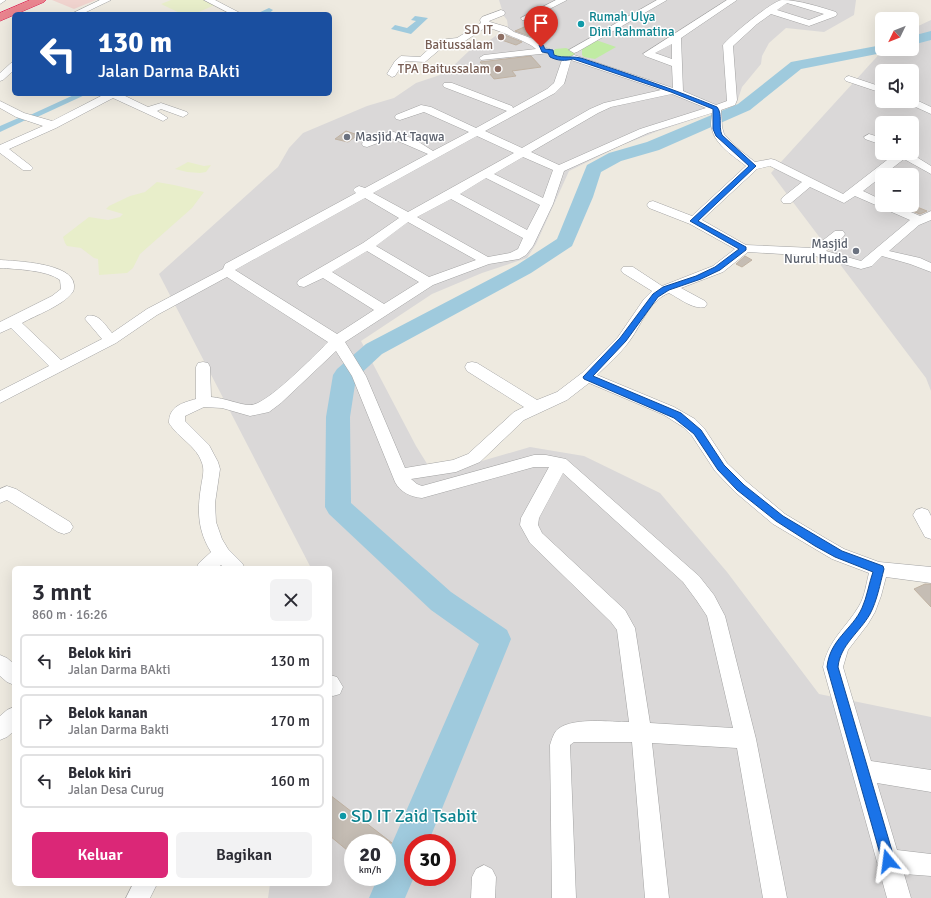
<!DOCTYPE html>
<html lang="id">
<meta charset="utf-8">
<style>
body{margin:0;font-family:Signika,sans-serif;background:#f2f2f3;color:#2b2b33;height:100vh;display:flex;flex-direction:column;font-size:15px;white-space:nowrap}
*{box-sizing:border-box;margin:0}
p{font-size:13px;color:#7c7c81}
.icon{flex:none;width:22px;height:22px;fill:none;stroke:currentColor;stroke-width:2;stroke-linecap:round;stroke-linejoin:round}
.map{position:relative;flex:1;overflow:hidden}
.panel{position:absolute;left:12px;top:566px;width:320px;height:320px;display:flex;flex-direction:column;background:#fff;border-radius:6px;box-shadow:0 4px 16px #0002}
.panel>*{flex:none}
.guide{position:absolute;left:12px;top:12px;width:320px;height:84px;border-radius:6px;box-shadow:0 4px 16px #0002;background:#1a4fa0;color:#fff;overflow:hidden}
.needle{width:26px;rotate:227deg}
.fabs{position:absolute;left:875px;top:12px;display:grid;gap:8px}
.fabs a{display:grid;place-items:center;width:44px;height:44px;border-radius:6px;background:#fff;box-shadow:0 4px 16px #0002;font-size:20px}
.speed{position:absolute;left:344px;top:834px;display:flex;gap:8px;font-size:20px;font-weight:700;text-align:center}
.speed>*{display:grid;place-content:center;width:52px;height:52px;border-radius:50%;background:#fff;box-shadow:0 4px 16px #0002;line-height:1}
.speed small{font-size:10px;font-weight:400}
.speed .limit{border:6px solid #d22;background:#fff;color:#111}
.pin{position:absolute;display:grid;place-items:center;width:34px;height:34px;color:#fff;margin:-41px -17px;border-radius:50% 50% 50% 0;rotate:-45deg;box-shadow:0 0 4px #0007}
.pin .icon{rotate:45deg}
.me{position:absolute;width:44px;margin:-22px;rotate:344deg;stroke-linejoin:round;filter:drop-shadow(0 0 3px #0008)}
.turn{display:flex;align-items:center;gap:14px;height:84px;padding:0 20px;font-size:18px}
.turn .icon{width:52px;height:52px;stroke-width:2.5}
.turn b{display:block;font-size:28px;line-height:34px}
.round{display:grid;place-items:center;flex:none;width:42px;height:42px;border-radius:6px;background:#f2f2f3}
.headline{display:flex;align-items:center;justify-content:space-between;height:68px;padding:0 20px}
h1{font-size:24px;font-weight:600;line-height:30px}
.button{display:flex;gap:8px;margin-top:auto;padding:8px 20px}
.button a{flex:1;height:46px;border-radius:6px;background:#db2777;color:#fff;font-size:16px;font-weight:600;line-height:46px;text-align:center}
.button a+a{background:#f2f2f3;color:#2b2b33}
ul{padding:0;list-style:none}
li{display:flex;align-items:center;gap:12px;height:54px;margin:0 8px 6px;padding:0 12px;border:2px solid #e1e1e2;border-radius:6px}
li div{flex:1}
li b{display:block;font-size:15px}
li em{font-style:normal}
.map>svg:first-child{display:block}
.residential{fill:#dad8d8;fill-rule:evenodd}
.commercial{fill:#f0d3ce}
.farmland{fill:#e8eeca}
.grass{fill:#c0eba3}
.water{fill:#9fcadd}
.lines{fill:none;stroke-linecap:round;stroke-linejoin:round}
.canal{fill:#9fcadd;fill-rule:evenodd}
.river{fill:#9fcadd;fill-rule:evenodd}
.building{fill:#c5bdb4;stroke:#c0b2a2}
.street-casing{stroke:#a3a3a3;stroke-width:1}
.highway-casing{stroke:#dc1d4e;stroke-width:1}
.street{fill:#fff;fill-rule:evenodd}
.highway{fill:#e9848e;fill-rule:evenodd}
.route{fill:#1a73e8;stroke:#114b97}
.culture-dot{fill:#0f9aa8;stroke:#fff;stroke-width:1.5}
.education-dot{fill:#8d6e63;stroke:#fff;stroke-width:1.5}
.worship-dot{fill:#6b7280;stroke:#fff;stroke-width:1.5}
.labels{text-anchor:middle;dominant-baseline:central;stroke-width:3;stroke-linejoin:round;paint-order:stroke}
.far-culture-label{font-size:13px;fill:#0d838f;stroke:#fff;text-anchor:start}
.far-education-label{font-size:13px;fill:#785e54;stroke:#fff;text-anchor:end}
.far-worship-label{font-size:13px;fill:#5b616d;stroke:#fff;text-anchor:start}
.near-culture-label{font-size:18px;fill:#0d838f;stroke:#fff;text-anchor:start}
</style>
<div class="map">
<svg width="931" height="898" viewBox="0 0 931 898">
<rect width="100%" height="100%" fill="#eeeae0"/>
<g class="residential">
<path d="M499 0H856L854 15 824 32 786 28 769 43 762 56 761 64 742 87 737 102 722 110 658 131 620 146 569 171 536 244 527 258 482 273 432 294 361 341 416 446 434 475 530 447 584 456 660 493 727 572 819 694 931 717V898H268L270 884H330V568H311L159 274 278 167 289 148 303 133 367 106 394 98 416 83 440 75 453 66 469 51 483 45 508 27 507 20 504 16ZM353 843H387V877H353ZM413 843H447V877H413Z"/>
<path d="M931 20V391L926 378 771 173 884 49H912V29ZM882 71H912V101H882ZM882 123H912V153H882ZM882 175H912V205H882Z"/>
</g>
<polygon class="commercial" points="52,0 96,0 74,9"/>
<g class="farmland">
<polygon points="171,0 206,0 215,5 194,14 182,14 161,4"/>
<polygon points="188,162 204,166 211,165 206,172 200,173 187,172 175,169"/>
<polygon points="157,182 174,185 204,192 192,208 140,254 133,268 127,273 99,275 98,259 94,258 81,248 67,246 65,243 63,237 89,217 108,220 120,217 123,214 106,209 109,206 130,196 145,192"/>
</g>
<g class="grass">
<polygon points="596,40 616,47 595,59 584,57 582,55 582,49"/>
<path d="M566 48 571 50 575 54C568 60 559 59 552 54L555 49Z"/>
</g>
<polygon class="water" points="415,16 428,18 411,34 391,29 395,25 407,28 416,21 411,20"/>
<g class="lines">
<g class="canal">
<path d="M269 8 273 10C268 15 262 14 256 14Z"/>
<polygon points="76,94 87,94 35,118 30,118 0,132 0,126 23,116 28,116"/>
</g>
<g class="river">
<polygon points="931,31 931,40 912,45 912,36"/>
<polygon points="882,45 882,49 889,49 887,52 801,69 750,110 659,150 621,161 601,172 593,197 572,246 531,273 382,354 356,378 350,417 351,503 451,592 507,630 511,639 428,843 413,843 414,877 405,898 369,898 378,877 387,877 387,855 479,644 431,610 329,514 325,507 326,417 333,375 337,369 366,344 517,265 557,239 587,165 609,153 647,142 738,104 791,62"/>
</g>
</g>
<g class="building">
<polygon points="531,24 546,30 532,37 515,31"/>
<polygon points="505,35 512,38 522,42 516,45 496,38"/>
<polygon points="531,56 541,67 512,71 516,76 494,79 480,62"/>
<polygon points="346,131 358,135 348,142 335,139"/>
<polygon points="912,205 927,211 920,214 907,209"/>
<polygon points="745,256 752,260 742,267 736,264"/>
<polygon points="925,584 931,584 931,607 914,589"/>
<polygon points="330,795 392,843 353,843 353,855 330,836"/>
</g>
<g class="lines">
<g class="street-casing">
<g id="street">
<polygon points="0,0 6,0 0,4"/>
<polygon points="100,0 111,0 82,14 71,14"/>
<polygon points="204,0 215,0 242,14 231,14"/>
<polygon points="556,0 567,0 528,20 522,20 521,18"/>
<polygon points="657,0 667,0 577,52 574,53 569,50"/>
<path d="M727 0H737L681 38 683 91 716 105 727 101 723 45C730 36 772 1 782 0 799 0 820 7 836 12L837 14 836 16 809 26 771 14 757 24 733 46 737 100 735 105 721 110 722 127 724 134 736 147 755 162 771 159 775 160 843 194 896 153H910L931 166V174L904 159 863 191 882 200V205H895L920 216 931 211V220L919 225 889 251 920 258 931 263V272L910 264 882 256 872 266 861 269 815 256 748 252 723 272 681 288 705 301 707 304 705 307C693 310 679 298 669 293 649 300 640 328 628 343 619 355 607 365 597 375L674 407 695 419 704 428 727 463 747 482 785 514 825 538 844 549 879 562 931 567V583L886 577 881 596 875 612 868 624 848 650 843 667 871 761 931 770V792L877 783 897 850 931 854V876L904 874 911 898H887L823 667C828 640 846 628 859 606 865 596 866 584 869 573L832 559 773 524 735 492 715 471 692 436 683 427 664 415 589 383 567 400 524 420 480 462 456 472 411 479 417 484 422 486 534 455H546L566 459 699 576 714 595 725 616 756 739 787 898H763L737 748 652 743 669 898H645L632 742H574L570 745 576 898H552L550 745C552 739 554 732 558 729 573 717 611 722 629 722L617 630 611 622 530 543 520 525 521 518 549 467H534L422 498C411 497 400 492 395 482L352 376 336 351 281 403 269 412 250 416 222 408 204 407 185 416V421L209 445 218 462 220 469 215 503 216 522 222 539 228 549 242 563 245 568H224L221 565 218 568H196L199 563 211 552C198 531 197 512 201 487 202 479 205 471 202 463 197 446 178 438 169 423 169 406 182 403 196 399V367L198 363 203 362 208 363 210 367 211 397C225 398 240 405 250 405 266 406 315 355 328 342L227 277 157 315 116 343 0 403V391L49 366 11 328 0 333V322L52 296 61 289 60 280C47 270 16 269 0 268V260C16 261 73 263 74 285 74 288 74 291 72 293 62 306 36 315 22 323L61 360 102 339 85 319 87 316C99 313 105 325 112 333L147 309 223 269 225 264 356 193 353 190 355 188 359 186 365 188 428 154 391 138 367 147 363 146 362 144 363 142 391 131 414 139 433 151 469 132 424 112 400 120 396 119 395 117 396 115 421 105 431 107 476 128 507 111 444 87 443 85 444 83H452L512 106 513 108 547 89 554 83 563 57H570L574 55 673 88 672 66 645 56 643 54ZM787 3 824 14 809 20 777 10ZM672 44V59L655 53ZM571 60 661 90 604 103 590 109 522 148 485 131 555 93 564 84ZM672 94 706 108 640 129 559 165 531 152 598 113 611 107ZM712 113C712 119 710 124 712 129 715 145 735 157 746 166L692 216 653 201 649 202 647 205 649 208 690 224 735 249 713 266 662 286 633 267H623L621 270 623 273 652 291 644 299 618 337 582 373 557 392 537 400 477 363 472 362 467 363 465 367 467 371 524 407 514 412 468 454 453 460 405 468 366 376 345 342 433 285 489 264 519 259 526 255 533 246 553 204 564 171 648 133ZM477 136 514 153 408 212 373 193ZM523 157 553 170 543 198 494 174ZM770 166 802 182 783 197 781 200 783 203H791L810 187 844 203 855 196 910 220 861 261 826 251 843 237 845 234 843 231H835L813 248 746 245 702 220 757 169ZM486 178 540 205 527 230 460 194ZM365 198 399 218 363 243 299 280 297 283 299 286 304 287 323 278 374 310 337 334 235 270ZM451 199 523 238 518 249 510 253 488 257 417 217ZM408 222 476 260 429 277 376 246ZM367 251 419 282 384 304 332 272ZM563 473 683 582 697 601 707 616 733 728 650 723 635 628 625 610 542 533 538 525 539 518Z"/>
<path d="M501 10 504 11 505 13 504 15 489 21 490 22 507 27 514 32 539 41 546 48 550 49 552 51 550 53 481 60 479 58 484 55 536 49C531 43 495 29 486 27L462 43 445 45 425 62 406 61 402 65 395 76 392 77 387 74 395 61 401 56 420 57 439 40 457 38 481 23 480 20 482 17Z"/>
<polygon points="14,62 14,70 3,80 0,81 0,73 11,63"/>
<polygon points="849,76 882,87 882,93 846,81 844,79 846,77"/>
<polygon points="105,94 121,94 148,107 161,103 187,112 188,114 183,117 161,109 157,111 168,118 163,121 113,98 56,128 9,149 31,166 33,168 31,170 23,170 0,153 0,145 43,126 16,117 0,108 0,101 24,113 52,121"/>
<polygon points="912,98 931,107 931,114 907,103 906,101 912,101"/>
<polygon points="869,134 882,138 882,145 865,139 864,137"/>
<polygon points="7,486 16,489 70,522 73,527 70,532 64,534 58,532 7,500 0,503 0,489"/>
<polygon points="922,508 928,510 931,516 931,539 925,537 913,515 916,510"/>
<polygon points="0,655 7,658 14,664 14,685 7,682 0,676"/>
<polygon points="330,675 337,677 343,687 340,694 333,696 330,695"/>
<polygon points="14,707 14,731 7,737 0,740 0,716 7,710"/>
<polygon points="484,865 492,869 496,877 495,898 471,898 472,877 476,869"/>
<polygon points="133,884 157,884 150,898 126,898"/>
</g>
</g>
<g class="highway-casing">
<polygon id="highway" points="30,0 46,0 44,2 0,21 0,13"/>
</g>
<use href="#street" class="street"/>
<use href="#highway" class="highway"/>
</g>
<path class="route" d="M539 45H543L545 49 553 50 554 55C564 59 573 55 584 59 629 74 673 89 717 107 723 114 718 126 722 135L756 166 698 221 746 247V250L720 270 701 279 669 290 658 297 626 341 593 376 681 413 701 430 724 465 744 485 783 516 842 551 883 566 884 569C880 584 877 601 870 614 860 632 840 645 838 667L895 861 893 866 888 868 884 866 882 861 827 667C830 639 852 630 862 608 867 597 869 583 873 572L835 557 815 546 776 521 737 490 718 470 694 434 674 418 584 379 583 377 620 338 653 294 663 287 696 276 715 267 739 249 690 221 749 166 716 136 713 129V109L671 92 573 59C565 61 558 61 550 57L548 53 542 52Z"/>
<g class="culture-dot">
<circle cx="581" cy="24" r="4"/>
<circle cx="343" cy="816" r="4"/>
</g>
<g class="education-dot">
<circle cx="501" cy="37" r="4"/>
<circle cx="498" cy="69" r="4"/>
</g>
<g class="worship-dot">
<circle cx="347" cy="137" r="4"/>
<circle cx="856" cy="251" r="4"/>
</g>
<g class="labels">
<g class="far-culture-label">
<text x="589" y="17">Rumah Ulya<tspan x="589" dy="15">Dini Rahmatina</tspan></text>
</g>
<g class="far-education-label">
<text x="493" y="30">SD IT<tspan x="493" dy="15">Baitussalam</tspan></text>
<text x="490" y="69">TPA Baitussalam</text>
</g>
<g class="far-worship-label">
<text x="355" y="137">Masjid At Taqwa</text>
<text x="848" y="244" text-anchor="end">Masjid<tspan x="848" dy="15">Nurul Huda</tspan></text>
</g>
<g class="near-culture-label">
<text x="351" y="816">SD IT Zaid Tsabit</text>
</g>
</g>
</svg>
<div class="fabs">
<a><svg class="needle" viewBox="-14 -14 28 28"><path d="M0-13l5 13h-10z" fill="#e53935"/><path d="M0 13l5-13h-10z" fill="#7c7c81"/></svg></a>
<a><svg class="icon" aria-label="sound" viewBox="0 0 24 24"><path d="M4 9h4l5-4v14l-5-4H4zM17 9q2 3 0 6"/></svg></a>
<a>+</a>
<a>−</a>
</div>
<div class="speed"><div>20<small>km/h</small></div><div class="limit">30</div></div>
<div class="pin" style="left:541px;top:47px;background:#d93025"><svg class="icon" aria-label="arrive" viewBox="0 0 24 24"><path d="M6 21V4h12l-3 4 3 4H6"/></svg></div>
<svg class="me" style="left:888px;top:861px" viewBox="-20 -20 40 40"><path d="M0-17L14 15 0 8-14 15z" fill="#1a73e8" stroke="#fff" stroke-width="4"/></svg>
<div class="guide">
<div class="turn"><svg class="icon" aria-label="left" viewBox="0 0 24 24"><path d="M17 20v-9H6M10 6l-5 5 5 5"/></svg><div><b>130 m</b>Jalan Darma BAkti</div></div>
</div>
<section class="panel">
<div class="headline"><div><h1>3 mnt</h1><p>860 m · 16:26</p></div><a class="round"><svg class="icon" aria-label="close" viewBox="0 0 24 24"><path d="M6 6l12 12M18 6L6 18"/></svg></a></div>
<ul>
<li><svg class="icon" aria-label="left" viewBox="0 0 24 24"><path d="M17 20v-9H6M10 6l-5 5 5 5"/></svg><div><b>Belok kiri</b><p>Jalan Darma BAkti</p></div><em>130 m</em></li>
<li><svg class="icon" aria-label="right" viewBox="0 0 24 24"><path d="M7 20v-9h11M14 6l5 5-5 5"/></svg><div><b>Belok kanan</b><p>Jalan Darma Bakti</p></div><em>170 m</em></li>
<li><svg class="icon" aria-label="left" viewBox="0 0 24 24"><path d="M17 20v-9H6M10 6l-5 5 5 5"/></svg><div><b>Belok kiri</b><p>Jalan Desa Curug</p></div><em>160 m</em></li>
</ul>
<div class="button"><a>Keluar</a><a>Bagikan</a></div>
</section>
</div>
